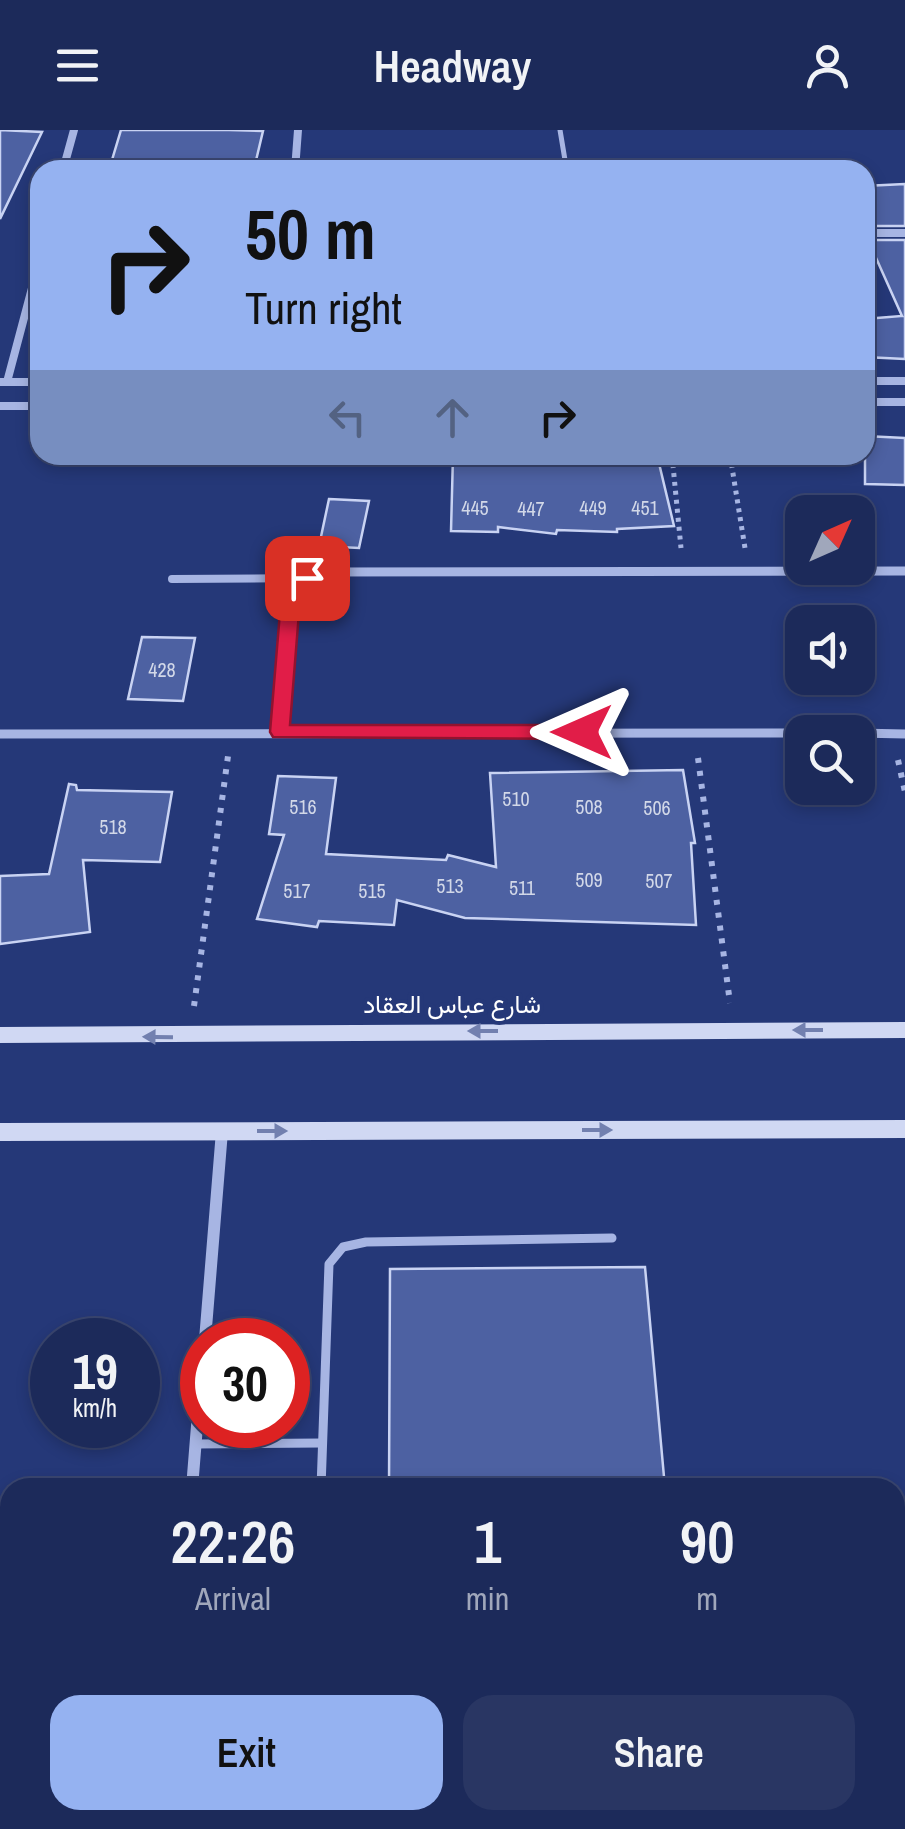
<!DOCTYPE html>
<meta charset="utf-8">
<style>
body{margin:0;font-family:"Archivo Narrow",Vazirmatn,sans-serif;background:#293663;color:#f1f3f6;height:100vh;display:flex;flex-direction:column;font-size:38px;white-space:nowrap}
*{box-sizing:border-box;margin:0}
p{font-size:32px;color:#a0a7bb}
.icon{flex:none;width:55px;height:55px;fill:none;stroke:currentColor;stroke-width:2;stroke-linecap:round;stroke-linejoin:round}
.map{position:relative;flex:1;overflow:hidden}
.details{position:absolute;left:0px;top:1348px;width:905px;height:352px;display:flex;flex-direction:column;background:#1c2a5a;border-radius:30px 30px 0 0;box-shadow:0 5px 15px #0003,0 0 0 2px #3a4670}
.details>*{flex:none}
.guide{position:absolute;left:30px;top:30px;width:845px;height:305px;border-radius:30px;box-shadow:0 5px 15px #0003,0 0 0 2px #3a4670;background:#95b2f1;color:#111;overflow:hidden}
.needle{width:65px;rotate:45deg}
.buttons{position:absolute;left:785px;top:365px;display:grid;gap:20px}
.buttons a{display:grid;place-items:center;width:90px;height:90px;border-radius:20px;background:#1c2a5a;box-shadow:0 5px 15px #0003,0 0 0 2px #3a4670;font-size:50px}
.speed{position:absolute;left:30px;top:1188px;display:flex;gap:20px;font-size:50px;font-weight:700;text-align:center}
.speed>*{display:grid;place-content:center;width:130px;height:130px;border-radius:50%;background:#1c2a5a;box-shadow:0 5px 15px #0003,0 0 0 2px #3a4670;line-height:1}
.speed small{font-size:25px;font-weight:400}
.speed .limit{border:15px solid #d22;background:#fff;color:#111}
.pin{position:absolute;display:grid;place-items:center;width:85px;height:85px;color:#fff;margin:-42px;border-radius:20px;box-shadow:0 5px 15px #0006}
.me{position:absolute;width:110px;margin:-55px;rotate:270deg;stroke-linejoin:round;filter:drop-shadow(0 0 8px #0008)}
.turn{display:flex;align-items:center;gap:35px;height:210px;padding:0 50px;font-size:45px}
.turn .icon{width:130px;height:130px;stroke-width:2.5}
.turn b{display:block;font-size:70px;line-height:85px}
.lanes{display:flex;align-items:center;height:95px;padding:0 50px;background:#0003;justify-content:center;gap:50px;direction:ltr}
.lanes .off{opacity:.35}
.eta{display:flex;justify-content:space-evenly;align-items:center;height:170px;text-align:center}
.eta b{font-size:60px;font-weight:600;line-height:70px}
.cta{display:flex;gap:20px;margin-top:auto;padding:20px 50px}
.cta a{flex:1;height:115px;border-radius:30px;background:#95b2f1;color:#111;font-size:40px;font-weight:600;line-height:115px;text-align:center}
.cta a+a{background:#293663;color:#f1f3f6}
header{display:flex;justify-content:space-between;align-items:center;height:130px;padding:0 50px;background:#1c2a5a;font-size:45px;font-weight:600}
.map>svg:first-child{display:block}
.building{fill:#4d61a2;stroke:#c9d3f3;stroke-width:2.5}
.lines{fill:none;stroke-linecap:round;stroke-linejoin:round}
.path-far1{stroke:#a7b5e3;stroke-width:5;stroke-dasharray:4 5;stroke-linecap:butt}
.path{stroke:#a7b5e3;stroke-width:6;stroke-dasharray:5 8;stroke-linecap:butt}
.lane-far2{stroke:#a7b5e3;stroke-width:5}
.lane-far1{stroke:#a7b5e3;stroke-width:8}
.lane{stroke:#a7b5e3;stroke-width:9}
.street-far2{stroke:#a7b5e3;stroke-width:8}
.street-far1{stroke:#a7b5e3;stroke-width:9}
.street{stroke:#a7b5e3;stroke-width:12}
.secondary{fill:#d0d8f3;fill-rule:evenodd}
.oneway{fill:#7280af}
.route{fill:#e11d48;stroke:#92132f;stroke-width:2.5}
.labels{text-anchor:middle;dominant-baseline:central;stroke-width:8;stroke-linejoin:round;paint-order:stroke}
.number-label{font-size:20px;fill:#d2d8e8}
.street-label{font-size:25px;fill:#fff;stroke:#253878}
</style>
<header><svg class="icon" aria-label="menu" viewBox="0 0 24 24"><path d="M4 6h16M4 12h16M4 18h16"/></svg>Headway<svg class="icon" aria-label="person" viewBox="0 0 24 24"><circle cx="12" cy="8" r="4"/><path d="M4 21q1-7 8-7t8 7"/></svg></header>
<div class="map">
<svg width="905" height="1699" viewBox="0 0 905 1699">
<rect width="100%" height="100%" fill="#253878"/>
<g class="building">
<polygon points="0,0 42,2 0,89"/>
<polygon points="121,0 229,0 263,1 254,39 168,37 167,40 109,40"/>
<polygon points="905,54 905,96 865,96 865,56"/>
<polygon points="868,110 905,110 905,229 865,227 865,189 902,186"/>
<polygon points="865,306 905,308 905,355 865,354"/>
<polygon points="453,325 657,325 674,396 617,399 617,402 557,400 556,404 498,397 498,402 451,401"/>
<polygon points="329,369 369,371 359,418 319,416"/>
<polygon points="142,507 195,508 183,571 128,569"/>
<polygon points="683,640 695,713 691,713 696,795 465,788 397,770 394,795 319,791 317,797 257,789 284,705 269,704 278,646 336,648 326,724 446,730 448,725 496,737 490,643"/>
<polygon points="69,654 76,655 77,660 172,662 160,732 83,730 90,802 0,814 0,746 49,744"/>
<polygon points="645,1137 665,1358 389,1358 390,1139"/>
</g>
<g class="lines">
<g class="path-far1">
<polyline points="672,325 681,418"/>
<polyline points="730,325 745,418"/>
</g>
<g class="path">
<polyline points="698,628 730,873"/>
<polyline points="898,630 905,662"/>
<polyline points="194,876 228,626"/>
</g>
<polyline class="lane-far2" points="560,0 565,30"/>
<polyline class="lane-far1" points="172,449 307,448"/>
<g class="lane">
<polyline points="196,1314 322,1313"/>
<polyline points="321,1358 329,1134 343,1117 366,1112 612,1108"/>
<polyline points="895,1540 905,1540"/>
<polyline points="356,1690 356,1699"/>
</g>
<g class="street-far2">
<polyline points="63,40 74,0"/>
<polyline points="295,40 298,0"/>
<polyline points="865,103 905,103"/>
<polyline points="865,251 905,251"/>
<polyline points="0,252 40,252"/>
<polyline points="7,252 40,128"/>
<polyline points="865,272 905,272"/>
<polyline points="0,276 40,276"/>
</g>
<g class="street-far1">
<polyline points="280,602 290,470 298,454 324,442 905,441"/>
<polyline points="858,603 905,604"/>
<polyline points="0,604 802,603"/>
</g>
<g class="street">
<polyline points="205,1210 222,1001"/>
<polyline points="192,1358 202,1234"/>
<polyline points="159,1699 160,1690"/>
</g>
<g class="secondary">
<polygon points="905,892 905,908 0,913 0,897"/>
<polygon points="905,990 905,1008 0,1011 0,993"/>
</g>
</g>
<defs><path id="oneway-solid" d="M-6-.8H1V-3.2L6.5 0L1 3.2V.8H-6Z" transform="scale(2.5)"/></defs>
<g class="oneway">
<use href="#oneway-solid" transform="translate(808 900) rotate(-180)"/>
<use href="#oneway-solid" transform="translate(483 901) rotate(180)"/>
<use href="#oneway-solid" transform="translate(158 907) rotate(-179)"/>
<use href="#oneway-solid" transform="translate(597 1000)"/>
<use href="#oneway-solid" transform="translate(272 1001)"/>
</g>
<polygon class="route" points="307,442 316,448 300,470 290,595 582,595 592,602 582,609 273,607 270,602 281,470 291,450"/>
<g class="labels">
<g class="number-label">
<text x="475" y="377">445</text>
<text x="593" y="377">449</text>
<text x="645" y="377">451</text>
<text x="531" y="378">447</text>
<text x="162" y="539">428</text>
<text x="516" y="668">510</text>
<text x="303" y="676">516</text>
<text x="589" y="676">508</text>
<text x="657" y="677">506</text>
<text x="113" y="696">518</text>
<text x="589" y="749">509</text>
<text x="659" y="750">507</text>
<text x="450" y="755">513</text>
<text x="522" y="757">511</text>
<text x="297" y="760">517</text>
<text x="372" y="760">515</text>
</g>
<g class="street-label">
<text x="452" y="874">شارع عباس العقاد</text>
</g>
</g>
</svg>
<div class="buttons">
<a><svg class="needle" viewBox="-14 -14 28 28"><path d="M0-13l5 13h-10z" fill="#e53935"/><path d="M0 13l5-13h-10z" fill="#a0a7bb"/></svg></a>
<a><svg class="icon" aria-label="sound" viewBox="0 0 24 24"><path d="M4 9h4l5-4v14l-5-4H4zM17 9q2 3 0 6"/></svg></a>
<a><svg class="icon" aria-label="search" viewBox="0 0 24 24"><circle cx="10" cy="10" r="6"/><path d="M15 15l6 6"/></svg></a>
</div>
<div class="speed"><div>19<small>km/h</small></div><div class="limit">30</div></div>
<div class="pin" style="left:307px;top:448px;background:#d93025"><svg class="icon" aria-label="arrive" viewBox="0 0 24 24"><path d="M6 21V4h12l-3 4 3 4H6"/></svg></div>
<svg class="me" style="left:582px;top:602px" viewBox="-20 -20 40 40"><path d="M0-17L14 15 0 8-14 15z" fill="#e11d48" stroke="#fff" stroke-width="4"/></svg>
<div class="guide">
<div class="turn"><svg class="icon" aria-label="right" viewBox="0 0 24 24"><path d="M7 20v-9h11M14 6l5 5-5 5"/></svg><div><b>50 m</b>Turn right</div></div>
<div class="lanes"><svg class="icon off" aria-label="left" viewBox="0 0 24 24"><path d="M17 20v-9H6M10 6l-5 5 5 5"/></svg><svg class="icon off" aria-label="ahead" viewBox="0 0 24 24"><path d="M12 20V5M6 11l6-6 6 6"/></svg><svg class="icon" aria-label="right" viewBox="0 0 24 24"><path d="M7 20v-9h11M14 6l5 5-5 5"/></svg></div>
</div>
<section class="details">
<div class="eta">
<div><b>22:26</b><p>Arrival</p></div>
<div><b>1</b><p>min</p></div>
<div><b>90</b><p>m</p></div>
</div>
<div class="cta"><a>Exit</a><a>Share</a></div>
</section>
</div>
